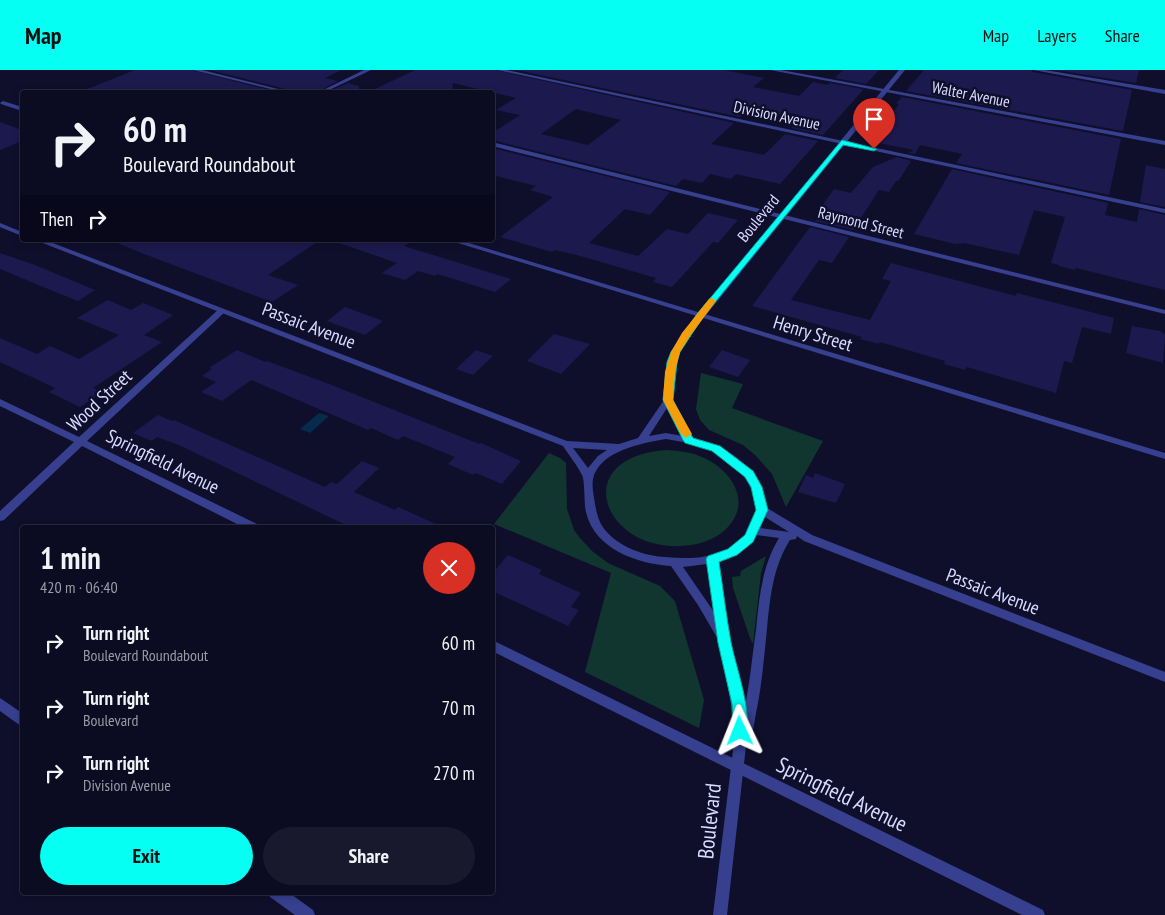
<!DOCTYPE html>
<meta charset="utf-8">
<style>
body{margin:0;font-family:"PT Sans Narrow",sans-serif;background:#19192e;color:#f1f3f6;height:100vh;display:flex;flex-direction:column;font-size:19px;white-space:nowrap}
*{box-sizing:border-box;margin:0}
p{font-size:16px;color:#9a9ba5}
.icon{flex:none;width:28px;height:28px;fill:none;stroke:currentColor;stroke-width:2;stroke-linecap:round;stroke-linejoin:round}
.map{position:relative;flex:1;overflow:hidden}
.details{position:absolute;left:20px;top:455px;width:475px;height:370px;display:flex;flex-direction:column;background:#0b0b21;border-radius:5px;box-shadow:0 2px 8px #0003,0 0 0 1px #2b2b3f}
.details>*{flex:none}
.guide{position:absolute;left:20px;top:20px;width:475px;height:152px;border-radius:5px;box-shadow:0 2px 8px #0003,0 0 0 1px #2b2b3f;background:#0b0b21;color:#f1f3f6;overflow:hidden}
.pin{position:absolute;display:grid;place-items:center;width:42px;height:42px;color:#fff;margin:-51px -21px;border-radius:50% 50% 50% 0;rotate:-45deg;box-shadow:0 0 5px #0007}
.pin .icon{rotate:45deg}
.me{position:absolute;width:55px;margin:-28px;rotate:358deg;stroke-linejoin:round;filter:drop-shadow(0 0 4px #0008)}
.turn{display:flex;align-items:center;gap:18px;height:105px;padding:0 20px;font-size:22px}
.turn .icon{width:65px;height:65px;stroke-width:2.5}
.turn b{display:block;font-size:35px;line-height:42px}
.then{display:flex;align-items:center;height:48px;padding:0 20px;background:#0003;gap:10px;font-size:19px}
.round{display:grid;place-items:center;flex:none;width:52px;height:52px;border-radius:26px;background:#19192e}
.headline{display:flex;align-items:center;justify-content:space-between;height:85px;padding:0 20px}
h1{font-size:30px;font-weight:700;line-height:38px}
.action{display:flex;gap:10px;margin-top:auto;padding:10px 20px}
.action a{flex:1;height:58px;border-radius:30px;background:#05fff3;color:#111;font-size:20px;font-weight:700;line-height:58px;text-align:center}
.action a+a{background:#19192e;color:#f1f3f6}
ul{padding:0;list-style:none}
li{display:flex;align-items:center;gap:15px;height:65px;padding:0 20px}
li div{flex:1}
li b{display:block;font-size:19px}
li em{font-style:normal}
header{display:flex;align-items:center;gap:30px;box-sizing:border-box;height:70px;padding:0 25px;background:#05fff3;color:#111}
header strong{font-size:24px}
nav{display:flex;gap:28px;margin-inline-start:auto;font-size:18px}
.map>svg:first-child{display:block}
.green{fill:#11362f}
.water{fill:#062b4d}
.building{fill:#1c194e;fill-rule:evenodd}
.lines{fill:none;stroke-linecap:round;stroke-linejoin:round}
.minor{fill:#36408e;fill-rule:evenodd}
.tertiary{fill:#36408e;fill-rule:evenodd}
.route{fill:#05fff3;stroke:#03a69e}
.slow{fill:#f59e0b}
.labels{text-anchor:middle;dominant-baseline:central;stroke-width:5;stroke-linejoin:round;paint-order:stroke}
.far-street-label{font-size:16px;fill:#d9dbff;stroke:#0f0f2c}
.street-label{font-size:19px;fill:#d9dbff;stroke:#0f0f2c}
.near-street-label{font-size:22px;fill:#d9dbff;stroke:#0f0f2c}
</style>
<header>
<strong>Map</strong>
<nav><a>Map</a><a>Layers</a><a>Share</a></nav>
</header>
<div class="map">
<svg width="1165" height="845" viewBox="0 0 1165 845">
<rect width="100%" height="100%" fill="#0f0f2c"/>
<g class="green">
<polygon points="701,303 743,314 732,338 823,371 786,437 772,404 755,385 743,375 709,360 700,350 696,339"/>
<path d="M667 380C679 381 692 382 704 388 731 400 752 431 728 457 719 467 705 473 691 475 605 488 564 387 667 380Z"/>
<polygon points="549,383 560,388 566,393 567,439 574,460 580,468 592,481 608,493 660,516 675,531 704,630 699,658 585,602 611,503 494,454"/>
<polygon points="766,486 761,503 753,574 750,568 733,518 732,507 740,506 741,501"/>
</g>
<polygon class="water" points="319,343 329,346 310,363 300,359"/>
<g class="building">
<polygon points="135,0 191,0 277,22 80,22"/>
<polygon points="210,0 341,0 325,8 338,11 317,22 292,22 290,20"/>
<path d="M415 0H495L734 53 711 74 764 85 785 64 818 71 780 114 736 104 731 109 710 104 702 113 683 109 676 116 492 70V63L520 45 496 40 516 28 453 13 452 22H369ZM576 39 621 50 588 75 541 64Z"/>
<polygon points="516,0 723,0 764,8 753,17 799,26 813,12 828,15 830,13 862,19 862,21 823,65 791,58 794,55 790,53 745,43 740,47"/>
<polygon points="843,0 879,0 866,14 835,8"/>
<polygon points="924,0 1031,0 1033,2 1132,20 1123,61 906,21"/>
<polygon points="1056,0 1139,0 1136,13"/>
<polygon points="348,13 359,16 359,22 328,22"/>
<polygon points="902,27 1121,69 1109,125 956,93 962,84 920,75 915,84 908,83 914,80 873,72 877,66 874,65 899,34 896,33"/>
<polygon points="0,52 22,60 22,71 0,80"/>
<polygon points="492,78 670,122 650,145 625,139 589,173 638,186 667,159 688,164 708,143 738,150 718,173 713,172 672,217 653,212 656,208 577,185 555,180 552,182 500,167 553,127 530,120 536,116 492,105"/>
<polygon points="897,87 911,91 901,107 898,111 896,111 889,122 879,120 853,160 815,151 820,144 817,143 834,119 851,123 873,97"/>
<polygon points="1146,95 1165,99 1165,137 1140,132"/>
<polygon points="952,99 1108,133 1105,145 1137,152 1139,139 1165,145 1165,220 1076,198 1075,200 1059,196 1059,195 1051,193 1065,147 1034,140 1019,185 964,173 955,174 914,164"/>
<polygon points="810,157 849,167 832,193 819,190 791,230 870,250 891,211 882,209 891,193 1016,226 1017,223 1114,248 1111,264 1082,257 1072,293 1064,291 1056,323 967,297 965,300 944,294 945,291 880,272 879,274 860,269 862,267 752,236"/>
<polygon points="116,170 320,170 268,205 298,215 272,232 144,184 115,172"/>
<polygon points="339,170 413,170 404,176 511,209 495,222 444,206 437,204 435,206 418,201 405,210 382,203 397,193 339,173"/>
<polygon points="0,183 35,195 95,220 78,231 53,221 0,199"/>
<polygon points="108,230 131,240 143,233 173,245 144,265 162,272 93,318 103,322 80,337 49,322 55,318 0,292 0,268 37,284 50,276 79,289 119,265 77,248"/>
<polygon points="345,237 383,251 365,265 327,251"/>
<polygon points="1132,256 1160,261 1165,265 1163,293 1126,283"/>
<polygon points="554,264 590,274 561,304 527,291"/>
<polygon points="237,280 265,292 267,291 329,314 479,374 481,373 521,391 502,414 476,403 473,405 448,394 455,387 403,366 398,370 371,358 368,360 251,310 222,331 201,322 216,312 202,306 212,299 209,298"/>
<polygon points="476,280 493,286 473,305 456,299"/>
<polygon points="722,280 750,290 738,307 709,297"/>
<polygon points="158,345 172,351 174,350 325,417 331,412 337,414 362,391 379,398 354,422 395,440 398,437 445,458 352,458 181,376 157,367 152,371 133,363"/>
<polygon points="815,403 845,414 836,433 798,422 806,405 813,408"/>
<polygon points="508,485 542,500 539,504 581,523 571,537 579,540 568,556 492,521 492,504"/>
</g>
<g class="lines">
<g class="minor">
<polygon points="193,0 202,0 290,22 283,22"/>
<polygon points="364,0 371,0 325,22 319,22"/>
<polygon points="497,0 507,0 1165,139 1165,143"/>
<polygon points="770,0 781,0 1165,71 1165,75"/>
<polygon points="1033,0 1045,0 1165,20 1165,24"/>
<polygon points="3,31 22,37 22,41 1,34 0,33"/>
<polygon points="492,72 1165,240 1165,244 492,76"/>
<polygon points="448,170 459,170 1165,383 1165,389"/>
<polygon points="219,239 222,239 226,241 87,371 259,455 260,458 245,458 82,376 4,450 0,451 0,441 74,372 0,336 0,329 79,367"/>
<polygon points="492,570 1043,840 1045,845 1022,845 492,581"/>
<polygon points="0,628 22,643 22,656 18,654 0,641"/>
<polygon points="268,822 288,822 313,840 315,845 295,845 270,827"/>
</g>
<g class="tertiary">
<path d="M899 0H905L689 266 679 282 676 292 672 330 693 368C727 376 764 399 767 438L812 465 1165 602V612L804 471 797 466 796 469 790 470C773 497 770 527 767 559 764 587 762 615 756 643 754 653 753 669 746 676L727 845H713L734 672 731 634 719 571 698 535 671 496C638 494 594 479 586 442 584 434 585 410 582 405 577 395 569 385 563 376L35 170H45L567 371 619 374 638 368 664 330 668 292 671 282 682 263ZM667 338 682 366 666 363 649 366ZM666 369C681 372 697 373 710 380 754 400 779 454 725 480 707 489 685 489 665 487 644 486 619 477 605 460 597 450 596 439 594 428 593 422 592 415 593 409 599 381 642 373 666 369ZM573 378 607 380 598 386 588 398ZM765 447 789 462 760 458ZM756 465 779 468C762 496 759 528 756 560 752 587 750 614 744 640L727 552 718 491C734 487 747 479 756 465ZM707 494 714 542 683 497Z"/>
<polygon points="0,153 22,162 22,166 0,157"/>
</g>
</g>
<path class="route" d="M842 70 877 79 874 81 843 75 703 247 680 282 677 292 673 330 693 368 720 376 753 401 762 417 768 440 753 472 737 485 719 492C723 518 726 545 731 572 735 594 754 646 745 666L740 668 735 666 733 661 732 634 718 573 706 489 708 486 728 479 745 465 756 440 751 417 745 407 712 381 685 373 683 370 663 330 667 292 671 282 697 244Z"/>
<polygon class="slow" points="712,228 716,231 690,266 680,282 675,302 673,330 692,364 686,368 681,364 663,330 665,302 671,282 682,263 709,229"/>
<g class="labels">
<g class="far-street-label">
<text transform="translate(971 24) rotate(11)">Walter Avenue</text>
<text transform="translate(777 45) rotate(12)">Division Avenue</text>
<text transform="translate(758 148) rotate(-51)">Boulevard</text>
<text transform="translate(861 152) rotate(14)">Raymond Street</text>
</g>
<g class="street-label">
<text transform="translate(309 255) rotate(21)">Passaic Avenue</text>
<text transform="translate(813 263) rotate(17)">Henry Street</text>
<text transform="translate(99 330) rotate(-43)">Wood Street</text>
<text transform="translate(163 391) rotate(26)">Springfield Avenue</text>
<text transform="translate(993 521) rotate(21)">Passaic Avenue</text>
</g>
<g class="near-street-label">
<text transform="translate(842 724) rotate(26)">Springfield Avenue</text>
<text transform="translate(709 751) rotate(-84)">Boulevard</text>
</g>
</g>
</svg>
<div class="pin" style="left:874px;top:79px;background:#d93025"><svg class="icon" aria-label="arrive" viewBox="0 0 24 24"><path d="M6 21V4h12l-3 4 3 4H6"/></svg></div>
<svg class="me" style="left:740px;top:661px" viewBox="-20 -20 40 40"><path d="M0-17L14 15 0 8-14 15z" fill="#05fff3" stroke="#fff" stroke-width="4"/></svg>
<div class="guide">
<div class="turn"><svg class="icon" aria-label="right" viewBox="0 0 24 24"><path d="M7 20v-9h11M14 6l5 5-5 5"/></svg><div><b>60 m</b>Boulevard Roundabout</div></div>
<div class="then">Then<svg class="icon" aria-label="right" viewBox="0 0 24 24"><path d="M7 20v-9h11M14 6l5 5-5 5"/></svg></div>
</div>
<section class="details">
<div class="headline"><div><h1>1 min</h1><p>420 m · 06:40</p></div><a class="round" style="background:#d93025;color:#fff"><svg class="icon" aria-label="close" viewBox="0 0 24 24"><path d="M6 6l12 12M18 6L6 18"/></svg></a></div>
<ul>
<li><svg class="icon" aria-label="right" viewBox="0 0 24 24"><path d="M7 20v-9h11M14 6l5 5-5 5"/></svg><div><b>Turn right</b><p>Boulevard Roundabout</p></div><em>60 m</em></li>
<li><svg class="icon" aria-label="right" viewBox="0 0 24 24"><path d="M7 20v-9h11M14 6l5 5-5 5"/></svg><div><b>Turn right</b><p>Boulevard</p></div><em>70 m</em></li>
<li><svg class="icon" aria-label="right" viewBox="0 0 24 24"><path d="M7 20v-9h11M14 6l5 5-5 5"/></svg><div><b>Turn right</b><p>Division Avenue</p></div><em>270 m</em></li>
</ul>
<div class="action"><a>Exit</a><a>Share</a></div>
</section>
</div>
